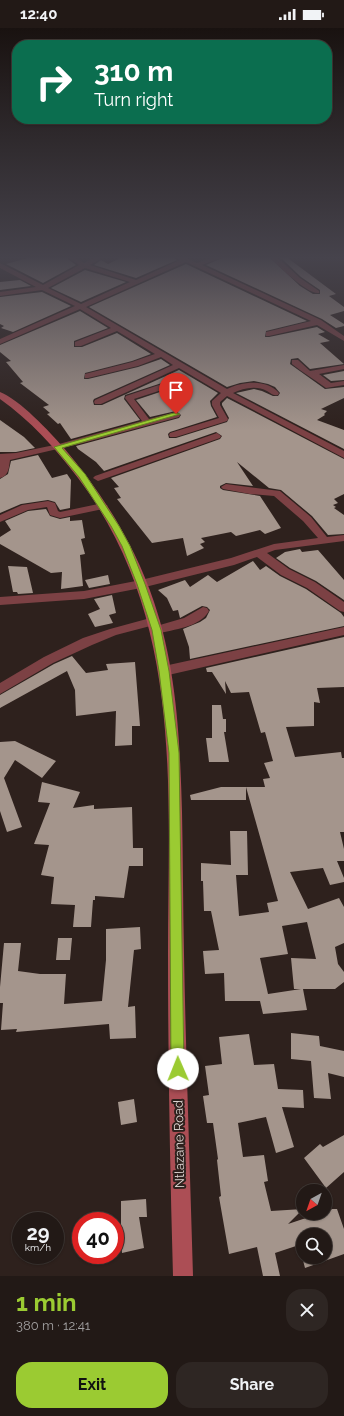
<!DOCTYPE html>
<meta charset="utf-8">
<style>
body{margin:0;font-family:Raleway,sans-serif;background:#2e2623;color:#f1f3f6;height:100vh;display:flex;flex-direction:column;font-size:15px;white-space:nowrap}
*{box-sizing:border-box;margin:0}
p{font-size:13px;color:#a2a0a1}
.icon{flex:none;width:22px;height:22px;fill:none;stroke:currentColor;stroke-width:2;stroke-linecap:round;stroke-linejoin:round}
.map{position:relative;height:1248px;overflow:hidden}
.details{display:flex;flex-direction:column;background:#221916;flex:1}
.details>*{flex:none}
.top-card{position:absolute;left:12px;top:12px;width:320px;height:84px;border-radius:16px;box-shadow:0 1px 3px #0004,0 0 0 1px #3f3835;background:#0b6e4f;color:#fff;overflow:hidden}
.needle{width:26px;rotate:220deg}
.controls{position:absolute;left:296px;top:1156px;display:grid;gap:8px}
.controls a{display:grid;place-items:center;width:36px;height:36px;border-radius:50%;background:#221916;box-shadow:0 1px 3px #0004,0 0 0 1px #3f3835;font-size:20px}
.speed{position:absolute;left:12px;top:1184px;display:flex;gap:8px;font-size:20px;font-weight:700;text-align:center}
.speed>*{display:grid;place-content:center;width:52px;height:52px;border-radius:50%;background:#221916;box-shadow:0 1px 3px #0004,0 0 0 1px #3f3835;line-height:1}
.speed small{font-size:10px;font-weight:400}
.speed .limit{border:6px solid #d22;background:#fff;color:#111}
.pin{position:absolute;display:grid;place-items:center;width:34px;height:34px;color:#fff;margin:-41px -17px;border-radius:50% 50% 50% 0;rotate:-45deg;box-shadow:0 0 4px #0007}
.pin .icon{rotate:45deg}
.me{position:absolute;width:44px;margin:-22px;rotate:359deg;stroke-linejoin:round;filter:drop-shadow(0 0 3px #0008)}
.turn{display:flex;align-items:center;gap:14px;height:84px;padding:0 16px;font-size:18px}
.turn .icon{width:52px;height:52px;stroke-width:2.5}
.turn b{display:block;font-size:28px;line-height:34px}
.round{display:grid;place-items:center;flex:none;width:42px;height:42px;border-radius:16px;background:#2e2623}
.overview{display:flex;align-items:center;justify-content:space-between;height:68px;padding:0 16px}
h1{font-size:24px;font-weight:700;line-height:30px;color:#9bcb32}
.button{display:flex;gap:8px;margin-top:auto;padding:8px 16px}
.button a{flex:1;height:46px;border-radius:16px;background:#9bcb32;color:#111;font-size:16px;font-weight:700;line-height:46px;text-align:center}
.button a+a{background:#2e2623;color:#f1f3f6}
.status{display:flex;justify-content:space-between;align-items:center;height:28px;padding:0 20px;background:#221916;direction:ltr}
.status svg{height:11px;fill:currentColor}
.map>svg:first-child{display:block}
.building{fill:#a4958c;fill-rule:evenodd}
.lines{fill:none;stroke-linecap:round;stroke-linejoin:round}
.street{fill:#7c4144;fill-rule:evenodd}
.secondary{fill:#ac4e55;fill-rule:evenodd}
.route{fill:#9bcb32;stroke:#658420}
.labels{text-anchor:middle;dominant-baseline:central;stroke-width:4;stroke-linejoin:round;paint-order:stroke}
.street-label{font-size:13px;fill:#ded5d2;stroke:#2e211d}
</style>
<div class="status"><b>12:40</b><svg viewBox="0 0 49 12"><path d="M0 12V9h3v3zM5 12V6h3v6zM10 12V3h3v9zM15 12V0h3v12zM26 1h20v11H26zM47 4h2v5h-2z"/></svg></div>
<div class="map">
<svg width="344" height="1248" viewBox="0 0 344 1248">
<rect width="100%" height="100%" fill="#2e211d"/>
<g class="building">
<polygon points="35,228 64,228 76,237 43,255 6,236"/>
<polygon points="125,228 137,231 144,228 171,228 177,232 136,250 94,237 101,232 108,236"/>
<polygon points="227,228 268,228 300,258 313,266 320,266 320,262 301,249 279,228 285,228 336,266 329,268 344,279 344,283 330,287 344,296 344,298 336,300 322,291 206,237"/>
<polygon points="186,236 307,293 266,303 265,309 269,309 317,299 325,304 318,306 330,313 320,315 344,336 310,341 298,330 291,331 290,336 325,361 344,359 344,370 321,381 327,383 324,386 325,387 317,392 344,402 344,421 236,365 254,361 262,363 273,368 278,368 280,365 275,359 268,356 254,353 240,355 227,359 89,279"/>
<polygon points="85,242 126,254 81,274 51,260"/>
<polygon points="20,252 31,258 0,262 0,254"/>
<polygon points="42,264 71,278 13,304 1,300 4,298 0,296 0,269"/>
<polygon points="80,283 108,300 74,313 74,319 82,319 117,305 151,326 132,333 85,345 84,351 88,351 138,339 161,331 170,337 94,371 93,373 94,377 102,377 179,342 218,365 210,373 211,378 217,389 170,404 168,406 169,410 176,410 227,394 229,390 222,377 222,375 227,370 344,431 344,466 334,471 338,475 333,477 336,479 334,480 344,487 344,506 328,507 312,488 281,462 269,460 237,434 253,458 226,455 220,458 220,460 223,462 260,468 281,500 265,506 260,502 236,508 231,504 201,510 205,514 200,516 204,520 187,528 183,510 152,515 117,471 121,470 114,460 119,459 111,450 220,411 222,408 216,404 104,443 96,434 78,421 76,418 179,390 181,387 176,383 150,389 136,372 175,359 176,355 168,353 125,367 124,371 140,392 71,411 60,395 58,396 47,386 50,385 43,379 49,377 20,355 23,354 6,334 11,333 0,324 0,317"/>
<polygon points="344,343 344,352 331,353 323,347"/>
<polygon points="0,392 24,409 35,420 16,424 0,424"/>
<polygon points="38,427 52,450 67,446 71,452 70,480 60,482 55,474 48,472 21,476 0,485 0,451 8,446 11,433"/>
<polygon points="46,481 50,488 60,491 70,489 70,493 82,492 85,510 81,511 85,526 80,527 83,558 61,561 62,544 51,545 0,516 0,509 11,502 5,493 28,483"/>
<polygon points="300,521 302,524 318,522 344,552 344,572 316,553 290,540 276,530 285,524"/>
<polygon points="253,533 260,542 266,538 280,548 306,561 341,585 344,589 344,598 190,631 189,619 183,601 200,594 206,590 210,582 207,579 202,578 180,590 178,582 173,583 167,570 158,562 185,552 190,559 208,547 217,554"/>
<polygon points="8,538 27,539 33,565 18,566 17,564 13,564"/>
<polygon points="108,547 110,556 89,560 85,552"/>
<polygon points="112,567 116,585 109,587 113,595 95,599 88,586 100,581 94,571"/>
<path d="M344 609V659L317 660 320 675 314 674V698L286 699 295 729 341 724 342 730H344V804H340L344 821V833H337L344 850V854L330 857 323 840 290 844 308 881 339 870 344 879V915L335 919 338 936 344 944V954L335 961H303L307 982 263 986 260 973H225L224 945 205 946 203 923 219 922 211 883H204L203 853H201V835L231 837 230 803H247L248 847H236L239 888 269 884 267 875 278 873 246 759H265L263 751 270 750 264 735 273 733 265 704 261 705 249 664 231 665 225 653 226 666 212 644H207L206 640ZM307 894 316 931 291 930 294 961H301L268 966 260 930 288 926 282 898Z"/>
<polygon points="72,628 86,645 108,642 106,636 135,634 140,698 132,698 132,717 115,718 116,683 76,688 75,662 67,643 0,680 0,667 54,636"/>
<polygon points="212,677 221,677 223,691 226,691 226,704 224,704 229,734 209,734 206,710 212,710"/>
<polygon points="15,713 56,733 42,750 15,732 4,750 22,799 7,804 0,783 0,714"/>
<polygon points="42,754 80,764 73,780 94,777 94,781 132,779 133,820 143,820 143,838 129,838 124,870 95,868 95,872 93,872 91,899 73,899 75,877 51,876 54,849 41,847 49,817 34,816 50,775 38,774"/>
<polygon points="221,759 246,759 246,772 191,772 190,767"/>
<polygon points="140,899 141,921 134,922 128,979 135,978 136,1010 110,1011 109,996 16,1004 17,1001 1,1002 3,975 0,975 0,959 4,915 21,915 18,943 40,946 66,946 64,976 102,973 106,932 106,901"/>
<polygon points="58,910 72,910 70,932 56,932"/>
<polygon points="291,1005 319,1008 320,1018 344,1023 344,1049 328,1045 331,1071 314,1070 311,1033 291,1031"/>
<path d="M249 1006 254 1037 274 1036 278 1061 303 1062 304 1080 282 1079 294 1119 276 1125 266 1089 238 1095 243 1129 264 1127 268 1153 264 1154 271 1183 303 1181 288 1196 321 1185H325V1184L332 1181H337L344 1201V1226L305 1240 299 1217 275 1225 280 1248H263L257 1219 229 1226 219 1169 221 1168 217 1132 218 1131 213 1095H207L203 1068 209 1067 205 1038 222 1036 219 1009ZM303 1207H325V1229H303Z"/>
<polygon points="134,1071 137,1094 121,1097 118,1074"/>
<polygon points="344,1107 344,1144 326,1160 304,1130 320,1116 323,1119"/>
<polygon points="146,1171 147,1189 139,1189 144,1220 122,1225 120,1204 121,1204 121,1173"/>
</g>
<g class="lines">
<g class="street">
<path d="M65 228H73L84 235 96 228H105L90 237 136 252 180 232 172 228H182L197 235 215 228H226L202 237 321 292 344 308V313L317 297 269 308H266V304L311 293 186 234 86 279 227 361C243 353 267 351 279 365L278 367C272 368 271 365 267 363 256 357 243 360 233 365L344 423V430L227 368 220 374V377L228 391 227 393 176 409H170L169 407 170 405 219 390 212 377V373L221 365 179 340 101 376H95L94 374 95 372 173 337 161 329 138 338 88 350H85V346L132 334 155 326 117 303 81 318H75V314L111 300 80 281 0 316V311L75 278 42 262 0 268V264L36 259 0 240V235L43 257 79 237ZM85 240 130 254 81 276 48 260Z"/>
<path d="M269 228H276L300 250 319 263V265C308 267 277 237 269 228Z"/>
<path d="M292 332H298L310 343 344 337V341L319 346 331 355 344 353V357L326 360C314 351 303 345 292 336Z"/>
<path d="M168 354H171L175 356 174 358 134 371 149 391 176 384 180 387 179 389 79 416 10 432C9 439 9 448 0 450V426L16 425 59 416 142 393 125 370 126 368Z"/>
<polygon points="217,405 221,408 220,410 101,452 98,453 93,450 95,448"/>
<polygon points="226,456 280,463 311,489 327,509 344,507 344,513 275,522 267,525 289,541 315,554 344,574 344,584 340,583 307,560 281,547 257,529 234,537 141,560 84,571 0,577 0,569 84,563 141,552 231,530 274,516 318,510 303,493 274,468 250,466 223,461 221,459"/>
<polygon points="48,473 55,475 58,483 60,484 103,475 108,478 103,481 60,490 50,487 47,479 28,482 0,494 0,487 22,477"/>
<path d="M203 579 207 580 209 583C199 600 174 601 157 606L153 605 151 602 153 599 184 590Z"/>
<polygon points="154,589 158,590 160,593 158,596 116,607 92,617 53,635 0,666 0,655 44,629 83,610 110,601"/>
<polygon points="344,599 344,607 164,648 160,646 158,643 160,640 164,638"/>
</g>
<path class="secondary" d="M0 364C20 372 49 403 64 420 103 466 135 517 154 574 177 642 180 714 182 784 183 832 183 879 184 926 186 1034 190 1141 193 1248H173C170 1141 168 1033 168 926 168 761 184 590 78 450 56 421 30 392 0 371Z"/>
</g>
<linearGradient id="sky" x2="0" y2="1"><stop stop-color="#191210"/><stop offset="0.57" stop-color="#46434c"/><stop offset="1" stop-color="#46434c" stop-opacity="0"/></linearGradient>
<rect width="344" height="403" fill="url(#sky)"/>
<polygon class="route" points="174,385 180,386 62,420 85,446 119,498 130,518 145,556 161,602 169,643 179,725 184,1041 182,1046 178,1048 173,1046 171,1041 169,725 159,643 152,602 137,556 122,518 111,498 79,449 54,419"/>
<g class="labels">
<g class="street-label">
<text transform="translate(179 1116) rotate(-91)">Ntlazane Road</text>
</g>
</g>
</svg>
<div class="controls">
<a><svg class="needle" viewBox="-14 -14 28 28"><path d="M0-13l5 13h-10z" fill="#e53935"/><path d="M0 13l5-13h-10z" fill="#a2a0a1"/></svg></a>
<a><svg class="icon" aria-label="search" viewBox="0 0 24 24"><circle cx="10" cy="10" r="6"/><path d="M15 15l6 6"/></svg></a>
</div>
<div class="speed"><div>29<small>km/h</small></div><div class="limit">40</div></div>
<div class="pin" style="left:176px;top:386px;background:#d93025"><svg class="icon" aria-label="arrive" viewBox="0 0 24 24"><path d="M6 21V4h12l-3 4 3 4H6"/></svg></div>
<svg class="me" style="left:178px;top:1041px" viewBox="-20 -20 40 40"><circle r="19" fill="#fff"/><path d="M0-13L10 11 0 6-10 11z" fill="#9bcb32"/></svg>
<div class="top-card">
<div class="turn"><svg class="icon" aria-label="right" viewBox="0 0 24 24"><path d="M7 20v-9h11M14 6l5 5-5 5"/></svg><div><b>310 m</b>Turn right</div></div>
</div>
</div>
<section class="details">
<div class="overview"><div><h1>1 min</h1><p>380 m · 12:41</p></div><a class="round"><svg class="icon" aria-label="close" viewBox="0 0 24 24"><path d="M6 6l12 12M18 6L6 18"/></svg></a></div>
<div class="button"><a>Exit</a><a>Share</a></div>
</section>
